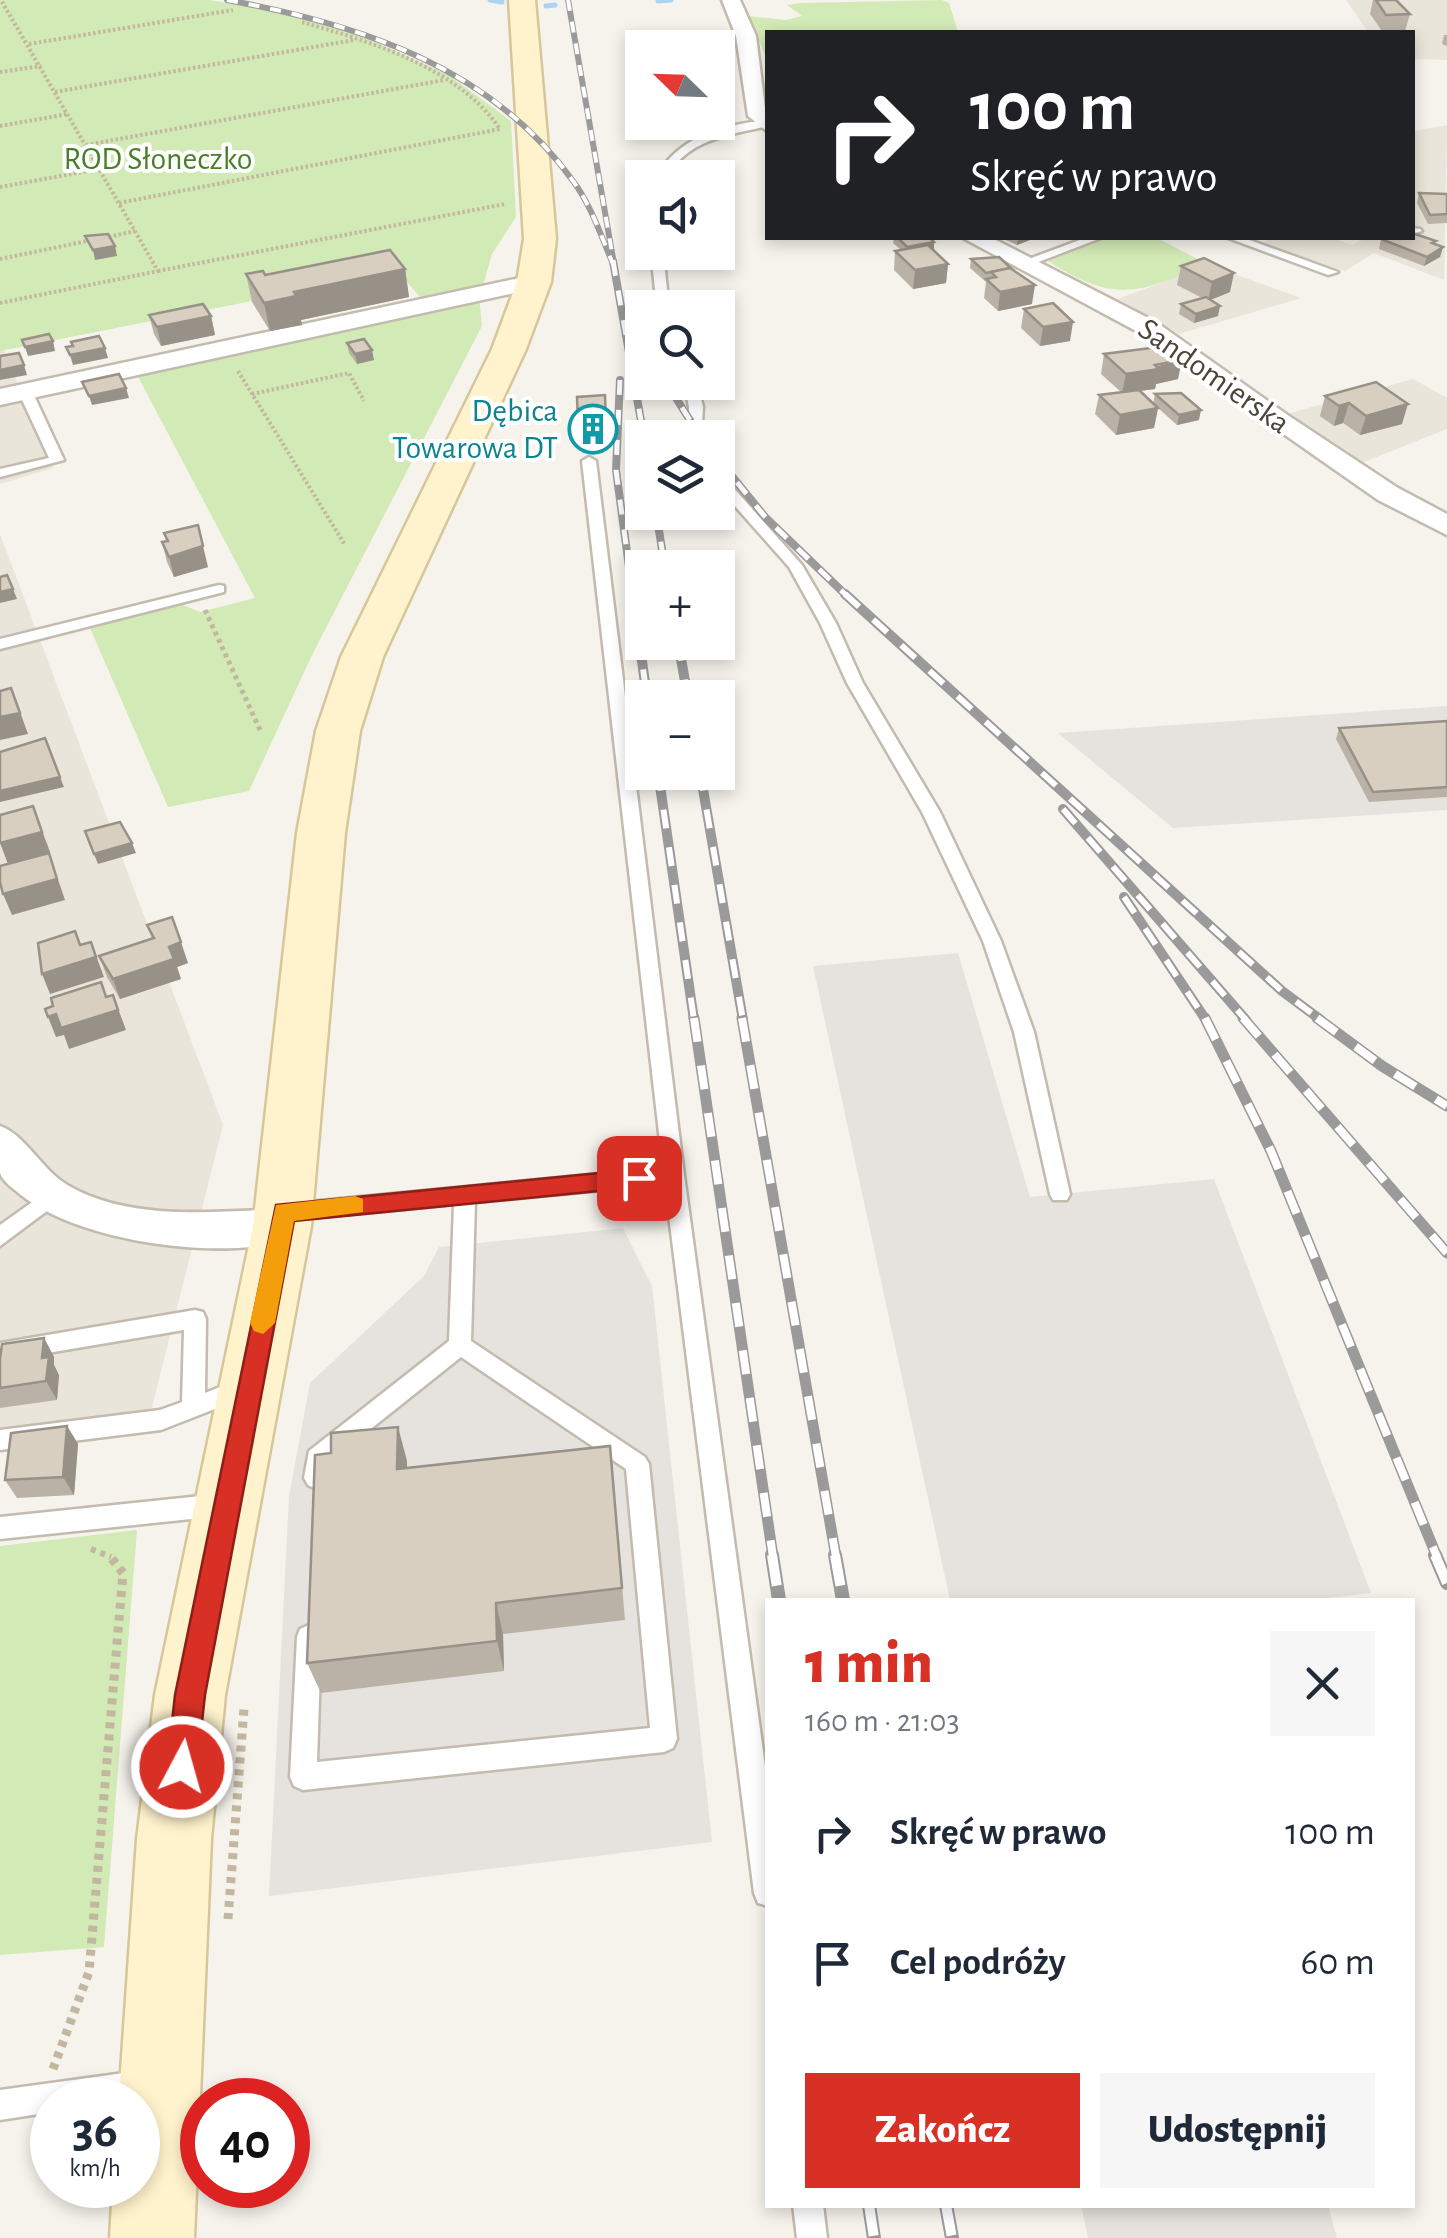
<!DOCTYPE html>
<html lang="pl">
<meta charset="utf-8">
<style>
body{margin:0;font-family:"Alegreya Sans",sans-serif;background:#f6f6f7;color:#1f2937;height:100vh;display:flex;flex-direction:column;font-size:38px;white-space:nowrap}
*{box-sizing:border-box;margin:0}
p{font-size:32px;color:#747a83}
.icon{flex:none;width:55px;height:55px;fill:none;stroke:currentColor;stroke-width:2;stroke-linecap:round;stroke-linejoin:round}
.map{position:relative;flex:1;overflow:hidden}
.side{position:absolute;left:765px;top:1598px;width:650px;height:610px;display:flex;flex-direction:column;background:#fff;border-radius:0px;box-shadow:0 5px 15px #0003}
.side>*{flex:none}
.top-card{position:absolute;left:765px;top:30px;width:650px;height:210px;border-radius:0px;box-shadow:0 5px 15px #0003;background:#202124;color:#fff;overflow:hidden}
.needle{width:65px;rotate:293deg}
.fabs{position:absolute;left:625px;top:30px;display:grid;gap:20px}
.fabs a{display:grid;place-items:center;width:110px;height:110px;border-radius:0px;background:#fff;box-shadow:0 5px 15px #0003;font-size:50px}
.speed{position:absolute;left:30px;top:2078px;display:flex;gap:20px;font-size:50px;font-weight:700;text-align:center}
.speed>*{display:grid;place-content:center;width:130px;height:130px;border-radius:50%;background:#fff;box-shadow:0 5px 15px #0003;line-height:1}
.speed small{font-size:25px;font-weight:400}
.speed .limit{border:15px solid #d22;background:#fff;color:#111}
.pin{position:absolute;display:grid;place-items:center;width:85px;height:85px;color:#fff;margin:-42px;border-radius:20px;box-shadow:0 5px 15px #0006}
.me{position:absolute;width:110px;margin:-55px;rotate:6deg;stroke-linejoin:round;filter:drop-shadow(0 0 8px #0008)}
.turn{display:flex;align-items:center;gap:35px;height:210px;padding:0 40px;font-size:45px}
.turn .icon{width:130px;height:130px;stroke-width:2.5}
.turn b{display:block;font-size:70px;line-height:85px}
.round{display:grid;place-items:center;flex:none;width:105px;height:105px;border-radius:0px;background:#f6f6f7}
.head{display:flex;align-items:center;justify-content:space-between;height:170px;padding:0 40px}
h1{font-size:60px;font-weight:800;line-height:75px;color:#d93025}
.button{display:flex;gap:20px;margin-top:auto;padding:20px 40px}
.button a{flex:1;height:115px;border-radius:0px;background:#d93025;color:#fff;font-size:40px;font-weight:800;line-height:115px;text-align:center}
.button a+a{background:#f6f6f7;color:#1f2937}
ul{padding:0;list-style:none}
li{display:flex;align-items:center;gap:30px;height:130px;padding:0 40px}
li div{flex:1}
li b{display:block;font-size:38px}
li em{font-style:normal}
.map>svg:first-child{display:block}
.residential{fill:#eae5da}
.industrial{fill:#e6e2dd}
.green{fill:#d2eab5}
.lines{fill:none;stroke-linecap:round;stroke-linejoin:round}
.stream{stroke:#a9d4f2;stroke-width:5}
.lane-casing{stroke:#c2bbae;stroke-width:5}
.street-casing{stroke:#c2bbae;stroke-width:5}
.secondary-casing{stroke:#d6c79b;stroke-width:5}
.path-far3{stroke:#c4b79f;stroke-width:4;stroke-dasharray:2.5 2.5;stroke-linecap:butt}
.path-far2{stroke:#c4b79f;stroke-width:5;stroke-dasharray:4 4;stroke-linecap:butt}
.path-far1{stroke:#c4b79f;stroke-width:6;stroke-dasharray:5 5;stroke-linecap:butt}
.path{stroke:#c4b79f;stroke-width:9;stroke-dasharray:6 6;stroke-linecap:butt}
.lane{fill:#fff;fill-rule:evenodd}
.street{fill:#fff;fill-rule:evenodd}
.secondary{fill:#fff3cd;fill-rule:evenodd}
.rail-far4-casing{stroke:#9a9a9a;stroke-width:6}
.rail-far3-casing{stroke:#9a9a9a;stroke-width:8}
.rail-far2-casing{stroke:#9a9a9a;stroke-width:10}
.rail-far1-casing{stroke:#9a9a9a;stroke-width:11}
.rail-casing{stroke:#9a9a9a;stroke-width:14}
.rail-far4{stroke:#fff;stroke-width:4;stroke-dasharray:11;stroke-linecap:butt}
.rail-far3{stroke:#fff;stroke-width:5;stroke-dasharray:15;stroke-linecap:butt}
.rail-far2{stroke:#fff;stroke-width:6;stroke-dasharray:19;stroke-linecap:butt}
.rail-far1{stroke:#fff;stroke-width:8;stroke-dasharray:24;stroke-linecap:butt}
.rail{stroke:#fff;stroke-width:10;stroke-dasharray:31;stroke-linecap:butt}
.wall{fill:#bab2a6}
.shaded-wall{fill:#979187}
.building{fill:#d8cfc1;stroke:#979187;stroke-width:2.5}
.route{fill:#d93025;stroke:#8d1f18;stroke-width:2.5}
.slow{fill:#f59e0b}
.labels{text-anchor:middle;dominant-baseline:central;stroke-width:8;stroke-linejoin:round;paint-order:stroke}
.far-park-label{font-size:32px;fill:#4a7f2a;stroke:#fff}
.far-street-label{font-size:32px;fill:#4b4439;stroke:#fff}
.far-culture-label{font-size:32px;fill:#0d838f;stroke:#fff;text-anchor:end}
</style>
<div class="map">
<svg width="1447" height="2238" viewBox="0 0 1447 2238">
<rect width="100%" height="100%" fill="#f6f3ec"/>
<g class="residential">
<polygon points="1346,0 1447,0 1447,60 1413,59 1412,32 1368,32"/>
<polygon points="1447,125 1444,280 1374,253 1345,271 1261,244 1272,238 1332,238 1352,245 1366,238 1420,234 1418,227 1413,226 1413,131"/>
<polygon points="1209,265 1301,298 1179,334 1118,299"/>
<polygon points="0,341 53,468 0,484"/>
<polygon points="1413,379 1447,398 1447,429 1359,464 1287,414"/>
<polygon points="0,534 223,1125 147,1427 0,1448"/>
</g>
<g class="industrial">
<polygon points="1447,706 1447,810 1173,828 1058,733"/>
<polygon points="958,953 1030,1197 1214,1179 1371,1593 1311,1600 950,1600 813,966"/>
<polygon points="623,1228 652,1286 712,1842 269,1896 289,1496 310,1383 424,1276 439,1247"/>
<polygon points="1081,2205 1328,2205 1337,2238 1088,2238"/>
</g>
<g class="green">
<polygon points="0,0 209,0 264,9 353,32 449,75 511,121 516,217 492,254 483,286 422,299 398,272 0,351"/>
<polygon points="942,0 949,3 958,32 768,32 767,59 748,16 786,20 802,16 787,5 801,3"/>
<path d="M1107 238 1161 240 1209 265C1138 292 1117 305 1048 261Z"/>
<polygon points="479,297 482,326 313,653 249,791 168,807 90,628 181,604 200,612 255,598 136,373"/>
<polygon points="137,1530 104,1947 0,1955 0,1546"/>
</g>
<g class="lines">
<g class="stream">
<polyline points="490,0 502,2"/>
<polyline points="658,1 671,0"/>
<polyline points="546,6 555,5"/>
</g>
<g class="lane-casing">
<g id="lane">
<path d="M768 120V126C729 135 686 139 667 178H656C676 137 725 124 768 120Z"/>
<polygon points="1412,228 1420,229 1422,231 1412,234"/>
<polygon points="1085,238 1101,238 1028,266 1018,263"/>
<polygon points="1228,238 1244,238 1338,272 1328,275"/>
<polygon points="651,252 663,252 669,308 657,308"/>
<polygon points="684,382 697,382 703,407 701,438 687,438 689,407"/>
<polygon points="20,388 32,391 64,460 0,477 0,469 49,458 18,391"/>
<polygon points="589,457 596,461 684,1175 768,1788 768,1906 758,1903 754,1893 665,1184 475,1202 471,1341 645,1457 649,1464 677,1739 673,1748 664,1752 303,1790 294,1786 290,1777 297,1637 300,1629 309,1625 318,1629 321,1637 317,1762 650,1728 626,1469 461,1357 328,1463 324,1485 316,1489 308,1485 304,1478 309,1451 449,1341 454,1204 288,1220 281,1218 278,1212 281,1206 288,1204 663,1168 582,461"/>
<polygon points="718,475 723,476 802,565 836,623 863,683 940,812 1001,941 1034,1032 1070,1194 1067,1200 1053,1200 1050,1194 1014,1032 983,941 922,812 847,683 820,623 789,567 718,487"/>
<polygon points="219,585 224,586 224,592 0,649 0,639"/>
<polygon points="52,1188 59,1190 62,1196 59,1202 0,1246 0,1225"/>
<polygon points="195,1310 203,1312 206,1319 205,1393 240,1379 248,1382 251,1389 248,1396 161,1430 0,1450 0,1430 160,1410 182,1402 184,1330 0,1361 0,1343"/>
<polygon points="220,1494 228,1497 232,1505 228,1513 220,1516 0,1539 0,1517"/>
<polygon points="146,2070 156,2075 161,2085 156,2095 146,2100 52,2100 52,2112 0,2120 0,2090"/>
<polygon points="793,2205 823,2205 827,2238 797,2238"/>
</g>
</g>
<g class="street-casing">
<g id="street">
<polygon points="722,0 740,0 756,36 768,132 748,116 736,36"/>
<polygon points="963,238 992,238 1156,322 1289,416 1398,488 1447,514 1447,535 1378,500 1138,332"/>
<polygon points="534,275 542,277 546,282 542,287 0,405 0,389"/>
<path d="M0 1126C26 1135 41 1170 69 1186 130 1221 214 1212 282 1209L297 1214 303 1226 297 1238C225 1262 81 1243 21 1195 14 1189 3 1182 0 1173 0 1160 0 1140 0 1126Z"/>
</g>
</g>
<g class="secondary-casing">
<polygon id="secondary" points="509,0 535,0 556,239 551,282 526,349 383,657 360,731 345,833 311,1226 225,1695 211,1839 194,2238 110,2238 113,2185 138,2185 138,2100 119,2100 137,1839 155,1695 253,1226 297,833 316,731 341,657 492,349 517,282 524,239"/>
</g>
<g class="path-far3">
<polyline points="29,44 233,10"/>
<polyline points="0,72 41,66"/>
<polyline points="55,92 354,40"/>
<polyline points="0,126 68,114"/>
<polyline points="86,145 444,80"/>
<polyline points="0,187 99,169"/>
<path d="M119 203 500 129C458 67 371 42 302 22"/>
<polyline points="104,238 135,231"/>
<polyline points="0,259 92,240"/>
<polyline points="158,271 505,204"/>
<polyline points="0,303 158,271 1,0"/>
<polyline points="238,371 345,545"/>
<polyline points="252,394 349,373 364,401"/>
</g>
<polyline class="path-far2" points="205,610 261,732"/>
<polyline class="path-far1" points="91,1549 111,1557"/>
<g class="path">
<polyline points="228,1919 244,1708"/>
<polyline points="53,2069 89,1972 123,1573 109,1555"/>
</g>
<use href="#lane" class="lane"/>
<use href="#street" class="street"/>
<use href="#secondary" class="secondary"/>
<g class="rail-far4-casing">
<g id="rail-far4">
<path d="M227 0C359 24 491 67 573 181 591 205 601 236 613 264"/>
<polyline points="568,0 614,264"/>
</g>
</g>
<g class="rail-far3-casing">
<g id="rail-far3">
<polyline points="613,261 644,438"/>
<polyline points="633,294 642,331"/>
<polyline points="620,380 616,470 633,597"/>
<polyline points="666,382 701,438"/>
<polyline points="718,459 766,518 848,597"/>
<polyline points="656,512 665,568"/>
</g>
</g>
<g class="rail-far2-casing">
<g id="rail-far2">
<polyline points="633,594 647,698"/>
<polyline points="845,594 1282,991 1321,1020"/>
<polyline points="678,642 688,698"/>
<polyline points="658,772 694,1020"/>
<polyline points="700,772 743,1020"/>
<polyline points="1063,809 1246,1020"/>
<polyline points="1124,897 1206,1020"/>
</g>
</g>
<g class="rail-far1-casing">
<g id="rail-far1">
<polyline points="694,1018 773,1557"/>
<polyline points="742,1018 836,1557"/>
<polyline points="1205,1018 1271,1151 1437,1557"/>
<polyline points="1243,1018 1447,1253"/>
<polyline points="1317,1018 1382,1066 1447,1106"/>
</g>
</g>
<g class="rail-casing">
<g id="rail">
<polyline points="772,1555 779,1600"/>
<polyline points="835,1555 843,1600"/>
<polyline points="1435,1555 1447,1583"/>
<polyline points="869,2205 874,2238"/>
<polyline points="946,2205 952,2238"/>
</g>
</g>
<use href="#rail-far4" class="rail-far4"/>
<use href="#rail-far3" class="rail-far3"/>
<use href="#rail-far2" class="rail-far2"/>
<use href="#rail-far1" class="rail-far1"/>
<use href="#rail" class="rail"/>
</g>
<g class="wall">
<polygon points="1370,0 1407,0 1396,0 1410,14 1405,31 1382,31 1370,14 1373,0"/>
<polygon points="1444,35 1447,35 1447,46 1442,44"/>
<polygon points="1419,193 1447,194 1447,223 1428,224 1417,203"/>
<polygon points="894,238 930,238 934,242 934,250 948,264 946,283 913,289 894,270 895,251 901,250 893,243"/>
<polygon points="1001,238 1035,238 1017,245"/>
<polygon points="1381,239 1436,241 1435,244 1443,247 1440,257 1424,266 1379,249"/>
<polygon points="999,257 1032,304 998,311 984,298 986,282 970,268 971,259"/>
<polygon points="1181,266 1230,292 1210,300 1218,316 1194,323 1179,314 1181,304 1202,298 1177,285"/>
<polygon points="405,269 409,297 301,320 302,325 270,331 252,302 246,274 265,275"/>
<polygon points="1024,309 1070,341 1040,346 1021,328"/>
<polygon points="149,315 211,316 215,335 161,346 154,334"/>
<polygon points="347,343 374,360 357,364 349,353"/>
<polygon points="1104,354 1178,379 1156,384 1155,389 1140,391 1153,404 1155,394 1199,420 1177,425 1158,408 1154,428 1116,435 1095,414 1099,395 1121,392 1101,374"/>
<polygon points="1376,382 1402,424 1360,435 1343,423 1334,426 1320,416 1325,396"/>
<polygon points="605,395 607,442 605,442 605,450 591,451 591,442 579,443 577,397"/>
<polygon points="164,533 208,567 174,577 167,562 162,542 166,541"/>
<polygon points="1447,721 1447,797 1369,802 1336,739 1339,728"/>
<polygon points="147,925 188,963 177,967 181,979 120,999 107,977 99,956 152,939"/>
<polygon points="44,1338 54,1357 54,1365 59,1375 57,1400 0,1408 0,1359"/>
<polygon points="67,1426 78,1444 74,1495 17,1498 5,1480"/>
<polygon points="610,1446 625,1620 503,1634 504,1671 321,1693 307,1663 407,1461 407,1468"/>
</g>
<g class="shaded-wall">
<polygon points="1018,238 1035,238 1017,245"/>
<polygon points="934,242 934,251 906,256 907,247"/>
<polygon points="115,246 117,256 95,260 93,250"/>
<polygon points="1443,247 1440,257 1424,266 1427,257"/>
<polygon points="948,264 946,283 913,289 915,270"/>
<polygon points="405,269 409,297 301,320 302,325 270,331 264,303 294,292"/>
<polygon points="1234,273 1230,292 1208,301 1212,282"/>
<polygon points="1035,285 1032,304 998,311 1000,292"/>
<polygon points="1220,306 1218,316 1194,323 1196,314"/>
<polygon points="211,316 215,335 161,346 157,327"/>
<polygon points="1073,322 1070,341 1040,346 1043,327"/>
<polygon points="53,341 55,351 28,356 25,347"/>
<polygon points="105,348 108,358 73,365 70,355"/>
<polygon points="372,350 374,360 357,364 355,354"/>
<polygon points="1182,360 1178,379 1156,384 1155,389 1122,393 1126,374"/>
<polygon points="24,365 27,375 0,380 0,370"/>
<polygon points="126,388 129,398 92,405 89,396"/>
<polygon points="1349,403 1343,423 1334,426 1339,406"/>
<polygon points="1408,404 1402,424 1360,435 1366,416"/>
<polygon points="1158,408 1154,428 1116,435 1120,415"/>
<polygon points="1201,410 1199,420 1177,425 1179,415"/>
<polygon points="198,525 208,567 174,577 169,557"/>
<polygon points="13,589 17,599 0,603 0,592"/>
<polygon points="19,709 28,734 0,740 0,717"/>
<polygon points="60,777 64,787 0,802 0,791"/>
<polygon points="33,806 50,852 8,864 0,843"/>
<polygon points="132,843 136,853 98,864 94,854"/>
<polygon points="49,853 65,900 12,915 3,894"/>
<polygon points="91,942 104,977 50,994 42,974 86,960"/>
<polygon points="181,942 188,963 177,967 181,979 120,999 113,979 169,947"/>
<polygon points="113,995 126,1030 69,1049 64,1035 56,1037 48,1017 56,1014 112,1012"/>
<polygon points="44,1338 54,1357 54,1365 59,1375 57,1400 46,1381 42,1358"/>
<polygon points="67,1426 78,1444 74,1495 63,1477"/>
<polygon points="398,1427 407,1461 407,1503 397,1469"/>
<polygon points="496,1603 503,1634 504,1671 497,1641"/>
</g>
<g class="building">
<polygon points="1376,0 1396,0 1410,14 1386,15"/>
<polygon points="1419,193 1447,194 1447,214 1430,215"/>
<polygon points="1412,233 1436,241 1432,243 1443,247 1427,257 1381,239 1387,238 1412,238"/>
<polygon points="108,234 115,246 93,250 85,236"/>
<polygon points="898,238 930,238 934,242 907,247"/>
<polygon points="928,245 948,264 915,270 895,251"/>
<polygon points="390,250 405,269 294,292 296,296 264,303 246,274 263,271 265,275"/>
<polygon points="999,257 1014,271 1010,268 986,273 971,259"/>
<polygon points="1204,258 1234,273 1212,282 1181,266"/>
<polygon points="1010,268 1035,285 1000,292 986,279 996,277 991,272"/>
<polygon points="1206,297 1220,306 1196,314 1181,304"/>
<polygon points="1053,303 1073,322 1043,327 1024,309"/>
<polygon points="203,304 211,316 157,327 149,315"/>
<polygon points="49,334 53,341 25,347 22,340"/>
<polygon points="99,336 105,348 70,355 66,347 73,346 71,342"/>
<polygon points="364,339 372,350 355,354 347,343"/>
<polygon points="1166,346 1182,360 1155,365 1159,369 1126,374 1104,354"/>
<polygon points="19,353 24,365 0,370 0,356"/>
<polygon points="119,374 126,388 89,396 82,382"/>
<polygon points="1376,382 1408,404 1366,416 1349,403 1339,406 1325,396"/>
<polygon points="1139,390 1158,408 1120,415 1099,395"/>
<polygon points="1181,393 1201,410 1179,415 1155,394"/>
<polygon points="605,395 606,422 578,423 577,397"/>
<polygon points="590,432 604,432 604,440 591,441"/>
<polygon points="198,525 203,546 169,557 162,542 168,541 164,533"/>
<polygon points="7,575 13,589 0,592 0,577"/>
<polygon points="11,688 20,713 0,717 0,691"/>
<polygon points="1447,721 1447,787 1373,792 1339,728"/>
<polygon points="45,738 60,777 0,791 0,752"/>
<polygon points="33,806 42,832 0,843 0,815"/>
<polygon points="120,822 132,843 94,854 85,831"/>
<polygon points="49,853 57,879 3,894 0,882 0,866"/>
<polygon points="172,917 181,942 169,947 174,959 113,979 99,956 154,938 147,925"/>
<polygon points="75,931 80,945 91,942 96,957 42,974 38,943"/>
<polygon points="101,982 106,997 113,995 118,1010 61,1028 56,1014 48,1017 45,1009 53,1006 51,998"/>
<polygon points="44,1338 42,1358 49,1357 46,1381 0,1388 0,1359 2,1344"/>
<polygon points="67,1426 63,1477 5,1480 11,1433"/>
<polygon points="398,1427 397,1469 610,1446 622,1588 496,1603 497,1641 307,1663 315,1455 331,1453 331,1433"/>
</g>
<polygon class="route" points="639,1169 651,1178 639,1187 294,1221 205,1695 197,1767 193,1778 182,1782 172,1778 167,1767 175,1695 276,1205"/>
<polygon class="slow" points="355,1196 363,1199 363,1212 294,1221 275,1323 263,1334 254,1331 250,1323 276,1205"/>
<defs>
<g id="building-ring" transform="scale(2.5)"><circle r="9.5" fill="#fff" stroke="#0f9aa8" stroke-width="1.5"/><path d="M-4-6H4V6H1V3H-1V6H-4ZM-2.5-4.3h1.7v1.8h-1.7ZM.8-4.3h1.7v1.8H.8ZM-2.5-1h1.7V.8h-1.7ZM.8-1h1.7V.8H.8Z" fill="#0f9aa8"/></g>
</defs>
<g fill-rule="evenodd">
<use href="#building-ring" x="593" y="429"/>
</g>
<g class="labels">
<g class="far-park-label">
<text x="158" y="159">ROD Słoneczko</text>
</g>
<g class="far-street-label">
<text transform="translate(1214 376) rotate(35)">Sandomierska</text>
</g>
<g class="far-culture-label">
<text x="558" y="411">Dębica<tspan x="558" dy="37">Towarowa DT</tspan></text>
</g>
</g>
</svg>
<div class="fabs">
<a><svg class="needle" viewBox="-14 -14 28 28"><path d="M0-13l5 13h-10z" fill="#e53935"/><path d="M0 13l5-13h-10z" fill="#747a83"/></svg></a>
<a><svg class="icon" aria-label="sound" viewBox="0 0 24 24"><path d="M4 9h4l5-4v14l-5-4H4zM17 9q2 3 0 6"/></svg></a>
<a><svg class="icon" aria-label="search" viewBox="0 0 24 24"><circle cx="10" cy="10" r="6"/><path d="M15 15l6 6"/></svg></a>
<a><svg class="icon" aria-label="layers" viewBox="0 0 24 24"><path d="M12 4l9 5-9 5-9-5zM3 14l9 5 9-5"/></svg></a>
<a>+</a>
<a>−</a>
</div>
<div class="speed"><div>36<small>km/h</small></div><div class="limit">40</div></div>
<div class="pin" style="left:639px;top:1178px;background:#d93025"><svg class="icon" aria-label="arrive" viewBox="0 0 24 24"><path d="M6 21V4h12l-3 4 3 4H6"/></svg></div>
<svg class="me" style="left:182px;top:1767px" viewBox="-20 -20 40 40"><circle r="17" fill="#d93025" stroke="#fff" stroke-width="3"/><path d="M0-11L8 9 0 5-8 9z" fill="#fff"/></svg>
<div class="top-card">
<div class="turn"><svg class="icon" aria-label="right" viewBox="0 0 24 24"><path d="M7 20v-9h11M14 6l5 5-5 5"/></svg><div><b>100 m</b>Skręć w prawo</div></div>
</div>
<section class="side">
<div class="head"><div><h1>1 min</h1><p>160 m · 21:03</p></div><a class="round"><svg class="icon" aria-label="close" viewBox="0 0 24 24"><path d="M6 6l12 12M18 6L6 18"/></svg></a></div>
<ul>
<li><svg class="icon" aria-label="right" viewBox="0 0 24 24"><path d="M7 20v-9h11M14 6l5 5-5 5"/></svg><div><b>Skręć w prawo</b></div><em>100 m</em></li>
<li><svg class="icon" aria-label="arrive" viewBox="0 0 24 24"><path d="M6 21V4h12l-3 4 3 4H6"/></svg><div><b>Cel podróży</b></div><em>60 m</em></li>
</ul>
<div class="button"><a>Zakończ</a><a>Udostępnij</a></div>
</section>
</div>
